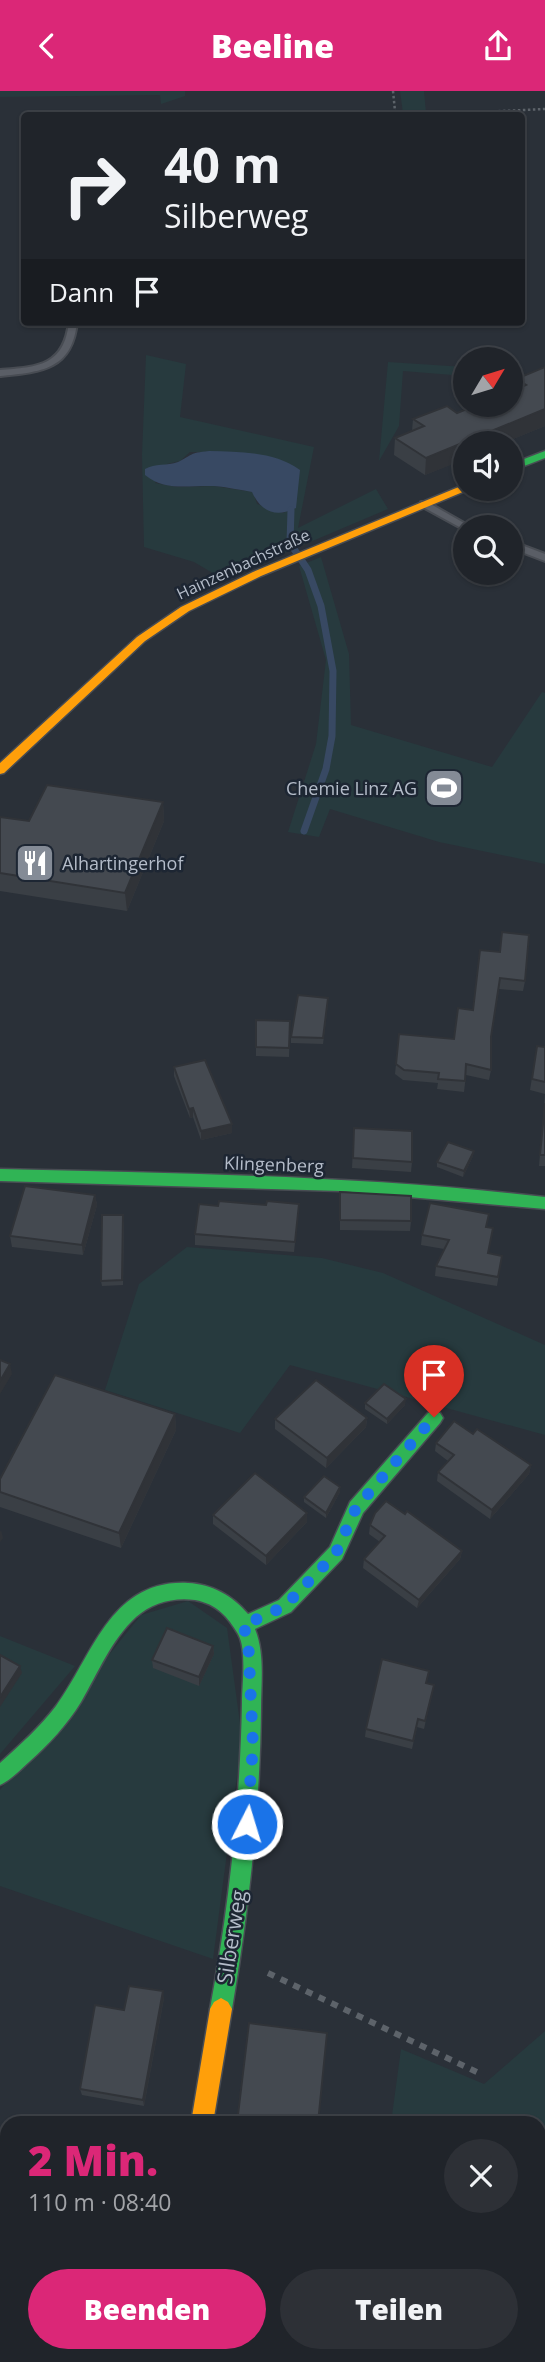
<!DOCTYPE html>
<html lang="de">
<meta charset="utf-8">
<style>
body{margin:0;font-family:"Open Sans",sans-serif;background:#2d3036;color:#f1f3f6;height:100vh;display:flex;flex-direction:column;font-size:26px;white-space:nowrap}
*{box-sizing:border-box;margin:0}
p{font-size:23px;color:#a2a4a8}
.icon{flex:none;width:38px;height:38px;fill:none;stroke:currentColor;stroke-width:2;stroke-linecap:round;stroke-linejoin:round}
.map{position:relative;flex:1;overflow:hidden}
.panel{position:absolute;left:0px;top:2025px;width:546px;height:247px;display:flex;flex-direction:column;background:#20242a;border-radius:21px 21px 0 0;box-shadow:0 2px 5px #0004,0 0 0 2px #3d4147}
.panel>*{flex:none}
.banner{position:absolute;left:21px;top:21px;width:504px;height:214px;border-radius:7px;box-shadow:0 2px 5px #0004,0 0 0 2px #3d4147;background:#20242a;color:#f1f3f6;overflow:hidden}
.needle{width:46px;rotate:52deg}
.fabs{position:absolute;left:453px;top:256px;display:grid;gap:14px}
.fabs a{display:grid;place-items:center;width:70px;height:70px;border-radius:50%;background:#20242a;box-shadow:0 2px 5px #0004,0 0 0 2px #3d4147;font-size:35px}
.pin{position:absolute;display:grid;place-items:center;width:60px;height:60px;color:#fff;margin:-72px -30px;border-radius:50% 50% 50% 0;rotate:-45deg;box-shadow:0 0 7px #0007}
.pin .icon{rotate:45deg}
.me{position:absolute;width:77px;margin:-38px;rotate:5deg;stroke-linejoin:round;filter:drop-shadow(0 0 5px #0008)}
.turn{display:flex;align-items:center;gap:24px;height:147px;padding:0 28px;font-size:32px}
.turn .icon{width:91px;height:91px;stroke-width:2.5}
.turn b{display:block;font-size:49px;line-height:60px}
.then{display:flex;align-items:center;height:66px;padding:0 28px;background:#0003;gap:14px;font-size:26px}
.round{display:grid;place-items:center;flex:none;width:74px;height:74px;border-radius:37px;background:#2d3036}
.summary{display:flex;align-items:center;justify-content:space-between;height:119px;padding:0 28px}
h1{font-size:42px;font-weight:800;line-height:52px;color:#db2777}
.primary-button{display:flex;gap:14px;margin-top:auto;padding:14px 28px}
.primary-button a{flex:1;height:80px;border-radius:42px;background:#db2777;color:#fff;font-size:28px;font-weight:800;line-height:80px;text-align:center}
.primary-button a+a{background:#2d3036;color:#f1f3f6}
header{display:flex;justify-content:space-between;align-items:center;height:91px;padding:0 28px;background:#db2777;color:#fff;font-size:32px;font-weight:800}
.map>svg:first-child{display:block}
.green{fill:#273a3e;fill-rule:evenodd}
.water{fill:#384963}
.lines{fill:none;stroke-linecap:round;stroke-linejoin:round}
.stream{stroke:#384963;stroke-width:7}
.lane-casing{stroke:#484c53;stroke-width:4}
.street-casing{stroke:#484c53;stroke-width:4}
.fast-casing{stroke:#484c53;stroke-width:3}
.slow-casing{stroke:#484c53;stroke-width:3}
.path-far1{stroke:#5d636a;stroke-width:2.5;stroke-dasharray:2.5 2.5;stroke-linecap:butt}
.path{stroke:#5d636a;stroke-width:6;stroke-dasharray:7 7;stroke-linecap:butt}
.lane{fill:#5a5e66;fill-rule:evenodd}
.street{fill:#5a5e66;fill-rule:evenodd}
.fast{fill:#30b455;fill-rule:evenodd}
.slow{fill:#ff9f0a;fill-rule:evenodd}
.wall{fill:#3a3f45}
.shaded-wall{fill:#303338}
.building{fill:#444950;stroke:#303338;stroke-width:2}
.route{stroke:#1a73e8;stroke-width:12;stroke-dasharray:0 21.6}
.labels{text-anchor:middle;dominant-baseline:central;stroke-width:5;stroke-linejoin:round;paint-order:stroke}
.far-street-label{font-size:16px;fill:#b4bcc9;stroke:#1d2633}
.poi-label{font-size:18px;fill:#b4bcc9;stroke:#1d2633;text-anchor:end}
.street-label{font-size:18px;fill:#b4bcc9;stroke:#1d2633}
.near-street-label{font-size:21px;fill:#b4bcc9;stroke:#1d2633}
</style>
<header><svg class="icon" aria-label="back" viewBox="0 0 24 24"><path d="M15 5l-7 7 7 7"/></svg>Beeline<svg class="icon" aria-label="share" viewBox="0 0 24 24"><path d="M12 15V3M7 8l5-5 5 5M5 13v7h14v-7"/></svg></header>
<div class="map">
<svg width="545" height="2271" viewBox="0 0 545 2271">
<rect width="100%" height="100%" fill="#2a3038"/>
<g class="green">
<polygon points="0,0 185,0 185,5 161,13 160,4 0,6"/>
<polygon points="400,0 424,0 426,22 403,22"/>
<path d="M146 264 186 273 180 326 314 356 298 437 376 398 388 418 223 488 194 471 144 456 142 364ZM190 361C225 361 259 359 292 374L296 416 283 422 257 413 253 401 214 395 177 396 155 392 167 373 180 370Z"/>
<polygon points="388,271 465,276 465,285 403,280 399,335 379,370"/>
<polygon points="321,466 349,563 351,634 492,676 542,601 545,602 545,773 439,751 330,718 319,746 288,741 316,653 326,569 299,475"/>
<polygon points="187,1156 322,1167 383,1182 545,1254 545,1344 290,1274 240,1342 105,1299 139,1193"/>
<polygon points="188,1510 227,1537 242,1647 213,1868 0,1795 0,1699 141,1524"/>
<polygon points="0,1545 75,1575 0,1663"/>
<polygon points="545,1940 545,2271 460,2271 460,2265 539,2264 539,2032 391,2032 401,1958 484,1993"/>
</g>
<path class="water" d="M209 360C240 361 274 360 300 379L296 417C276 427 261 421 252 401 240 399 227 396 214 395 189 394 166 401 145 384V378C155 372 167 375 178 371 193 364 188 362 209 360Z"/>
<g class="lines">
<polyline class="stream" points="291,419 290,452 308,479 321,515 333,580 332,645 326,678 304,740"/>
<g class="lane-casing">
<g id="lane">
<path d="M69 231H77C72 279 41 281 0 285V279C38 276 64 275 69 231Z"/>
<polygon points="421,411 427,411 471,436 463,438 421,415"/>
<polygon points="511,450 545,463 545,470 511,457"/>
</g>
</g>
<g class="street-casing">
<polygon id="street" points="177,2264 216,2264 217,2271 177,2271"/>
</g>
<g class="fast-casing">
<g id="fast">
<polygon points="545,360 545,367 511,380 511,373"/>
<path d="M0 1078C182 1082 364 1085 545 1106V1118L341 1100 0 1090Z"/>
<path d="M434 1320 440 1322 443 1327 440 1332 363 1422 342 1468 291 1521 255 1538C265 1563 261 1591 261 1618 260 1719 249 1818 232 1918L228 1925 221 1929 214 1925 210 1918C229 1816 240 1715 242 1612 242 1594 247 1558 238 1543 228 1526 217 1513 195 1509 173 1506 152 1512 136 1526 111 1549 98 1582 81 1611 67 1634 49 1653 29 1671 20 1679 11 1689 0 1694V1672C20 1654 40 1636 56 1615 93 1565 110 1488 188 1492 212 1493 233 1505 248 1523L279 1509 330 1456 350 1411 428 1322Z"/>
</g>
</g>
<g class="slow-casing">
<g id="slow">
<polygon points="466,393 466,397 470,398 261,485 189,520 145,550 4,682 0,683 0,672 137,546 181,516 253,481"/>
<polygon points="221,1907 228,1911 232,1918 213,2032 191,2032 210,1918 214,1911"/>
</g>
</g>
<g class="path-far1">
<polyline points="393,0 395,20 404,24"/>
<polyline points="418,24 545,18"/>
</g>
<polyline class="path" points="268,1882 479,1982"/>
<use href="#lane" class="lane"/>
<use href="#street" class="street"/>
<use href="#fast" class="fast"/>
<use href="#slow" class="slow"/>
</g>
<g class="wall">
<polygon points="545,276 545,335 425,384 394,364 395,347 412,340 413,328 457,322 514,299 516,288"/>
<polygon points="163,711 164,730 127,820 0,800 0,726 29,730"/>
<polygon points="480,859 525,890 523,900 499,898 491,948 491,979 489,989 466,984 464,1001 437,998 438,992 403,989 395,983 396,973 454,948 473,919"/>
<polygon points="328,912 323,953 291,952 291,946"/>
<polygon points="256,929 290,930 289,966 256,965"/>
<polygon points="537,955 545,956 545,1075 539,1075 545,1003 530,999"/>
<polygon points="174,976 232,1042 201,1049 193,1026 190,1027 174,985"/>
<polygon points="354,1037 412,1071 411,1081 352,1077"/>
<polygon points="473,1065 463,1086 437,1076 437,1071"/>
<polygon points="340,1101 411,1130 410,1140 340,1139"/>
<polygon points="95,1104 97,1114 83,1164 12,1156 10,1145"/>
<polygon points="218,1115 298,1123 294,1161 195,1154 195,1143"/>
<polygon points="124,1130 123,1194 102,1195 101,1190"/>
<polygon points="487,1136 489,1162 502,1165 497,1195 435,1185 436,1175 444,1158 421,1154 422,1144"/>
<polygon points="365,1312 405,1314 387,1333 365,1318"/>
<polygon points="175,1323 176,1339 121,1457 0,1416 0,1388"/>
<polygon points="367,1327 366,1336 326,1377 275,1338 275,1328"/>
<polygon points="473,1343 531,1374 529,1383 490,1428 437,1390 438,1381 448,1370 435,1360 436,1352"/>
<polygon points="340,1396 340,1401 326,1427 304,1411 304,1406"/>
<polygon points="405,1423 462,1460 460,1468 417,1517 363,1477 364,1468 380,1451 369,1443 370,1434"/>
<polygon points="213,1424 307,1431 266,1474 213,1433"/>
<polygon points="213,1555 214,1563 199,1595 153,1577 152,1569"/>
<polygon points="427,1592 432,1602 424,1638 417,1636 412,1658 365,1646 366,1638"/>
<polygon points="164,1907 144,2015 82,2004 80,1998 124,1919"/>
</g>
<g class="shaded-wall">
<polygon points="545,318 545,335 504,352 466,352 466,368 425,384 426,367"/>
<polygon points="163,711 164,730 127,820 125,802"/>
<polygon points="193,1017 193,1026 190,1027 189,1018"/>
<polygon points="232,1033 232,1042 201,1049 201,1040"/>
<polygon points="474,1060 473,1065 463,1086 464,1080"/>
<polygon points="95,1104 97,1114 83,1164 82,1154"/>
<polygon points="10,1273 12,1283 0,1303 0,1290"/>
<polygon points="406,1308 405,1314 387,1333 387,1328"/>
<polygon points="175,1323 176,1339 121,1457 119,1442"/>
<polygon points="367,1327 366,1336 326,1377 327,1367"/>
<polygon points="531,1374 529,1383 490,1428 492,1419"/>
<polygon points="340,1396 340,1401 326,1427 326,1422"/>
<polygon points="307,1422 307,1431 266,1474 266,1465"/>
<polygon points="1,1439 3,1447 0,1451 0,1441"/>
<polygon points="462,1460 460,1468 417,1517 419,1509"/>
<polygon points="213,1555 214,1563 199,1595 199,1586"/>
<polygon points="20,1575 22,1582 0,1616 0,1606"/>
<polygon points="163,1900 164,1907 144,2015 143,2009"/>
</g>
<g class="building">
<polygon points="545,276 545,318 426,367 395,347 424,335 413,328 447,315 457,322 479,313 511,313 511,301 526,294 516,288"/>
<polygon points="47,694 163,711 125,802 0,782 0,726 29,730"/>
<polygon points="502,841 529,844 525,890 500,887 491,946 491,979 466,973 465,990 438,988 439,982 404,979 396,973 399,943 454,948 458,917 473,919 480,859 500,861"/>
<polygon points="298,904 328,907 323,947 291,946"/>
<polygon points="256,929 290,930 289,957 256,956"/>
<polygon points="537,955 545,956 545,991 532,988"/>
<polygon points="205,969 232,1033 201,1040 193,1017 189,1018 174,976"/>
<polygon points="545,1012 545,1064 540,1064"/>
<polygon points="354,1037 412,1040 412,1071 353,1067"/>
<polygon points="448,1051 474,1060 464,1080 437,1071"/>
<polygon points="25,1095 95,1104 82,1154 10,1145"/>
<polygon points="340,1101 411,1105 411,1130 340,1129"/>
<polygon points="219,1110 266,1114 267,1110 299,1113 295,1151 195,1143 199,1113 218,1115"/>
<polygon points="430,1112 489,1123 486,1136 493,1137 488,1162 502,1165 498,1186 436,1175 449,1149 422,1144"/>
<polygon points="102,1124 123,1124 122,1189 101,1190"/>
<polygon points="0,1269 10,1273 0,1290"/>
<polygon points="55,1284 175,1323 119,1442 0,1401 0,1388"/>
<polygon points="316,1289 367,1327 327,1367 275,1328"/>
<polygon points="384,1293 406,1308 387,1328 365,1312"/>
<polygon points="454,1330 473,1343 477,1338 531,1374 492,1419 438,1381 454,1364 436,1352"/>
<polygon points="255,1382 307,1422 266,1465 213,1424"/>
<polygon points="324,1385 340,1396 326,1422 304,1406"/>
<polygon points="386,1410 405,1423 407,1420 462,1460 419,1509 364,1468 385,1445 370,1434 375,1422"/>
<polygon points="167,1537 213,1555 199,1586 152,1569"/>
<polygon points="0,1564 20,1575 0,1606"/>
<polygon points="382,1568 429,1580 426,1592 434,1594 425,1630 418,1628 413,1650 366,1638"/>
<polygon points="129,1895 163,1900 143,2009 80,1998 95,1914 124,1919"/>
<polygon points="249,1932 327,1942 318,2032 237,2032"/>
<polygon points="307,2264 435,2264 435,2271 306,2271"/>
</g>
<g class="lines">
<polyline class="route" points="247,1733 253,1655 248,1545 242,1535 285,1515 336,1462 356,1417 434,1326"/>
</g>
<defs>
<g id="stadium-square" transform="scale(2.0125)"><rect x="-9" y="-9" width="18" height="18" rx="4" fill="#848b96" stroke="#1d2633"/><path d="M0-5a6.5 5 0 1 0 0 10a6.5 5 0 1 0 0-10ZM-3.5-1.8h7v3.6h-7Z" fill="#fff"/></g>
<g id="restaurant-square" transform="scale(2.0125)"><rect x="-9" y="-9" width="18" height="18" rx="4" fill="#848b96" stroke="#1d2633"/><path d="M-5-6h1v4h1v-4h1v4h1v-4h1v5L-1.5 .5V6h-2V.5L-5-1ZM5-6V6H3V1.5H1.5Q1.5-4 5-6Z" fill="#fff"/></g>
</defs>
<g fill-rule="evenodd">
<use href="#stadium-square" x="444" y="697"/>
<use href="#restaurant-square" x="35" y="772"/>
</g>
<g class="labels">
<g class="far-street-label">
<text transform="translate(243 473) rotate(-25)">Hainzenbachstraße</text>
</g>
<g class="poi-label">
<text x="417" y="697">Chemie Linz AG</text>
<text x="62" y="772" text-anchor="start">Alhartingerhof</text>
</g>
<g class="street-label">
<text transform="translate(274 1073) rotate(2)">Klingenberg</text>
</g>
<g class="near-street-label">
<text transform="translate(231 1846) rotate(-81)">Silberweg</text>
</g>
</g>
</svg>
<div class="fabs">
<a><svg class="needle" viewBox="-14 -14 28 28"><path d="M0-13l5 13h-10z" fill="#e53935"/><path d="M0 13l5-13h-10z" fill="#a2a4a8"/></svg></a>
<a><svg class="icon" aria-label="sound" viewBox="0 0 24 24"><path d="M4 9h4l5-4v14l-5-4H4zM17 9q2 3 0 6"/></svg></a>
<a><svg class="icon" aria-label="search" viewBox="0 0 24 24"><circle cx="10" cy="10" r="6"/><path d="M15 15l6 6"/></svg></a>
</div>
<div class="pin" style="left:434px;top:1326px;background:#d93025"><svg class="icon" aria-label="arrive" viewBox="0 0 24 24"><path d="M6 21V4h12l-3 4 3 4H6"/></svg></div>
<svg class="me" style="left:247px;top:1733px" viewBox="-20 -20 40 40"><circle r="17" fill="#1a73e8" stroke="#fff" stroke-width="3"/><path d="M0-11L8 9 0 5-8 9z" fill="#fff"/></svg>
<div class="banner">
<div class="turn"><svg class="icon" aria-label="right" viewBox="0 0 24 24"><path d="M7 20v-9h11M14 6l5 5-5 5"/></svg><div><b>40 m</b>Silberweg</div></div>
<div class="then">Dann<svg class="icon" aria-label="arrive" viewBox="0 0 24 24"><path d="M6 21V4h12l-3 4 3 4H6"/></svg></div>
</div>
<section class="panel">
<div class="summary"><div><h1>2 Min.</h1><p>110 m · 08:40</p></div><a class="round"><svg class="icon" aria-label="close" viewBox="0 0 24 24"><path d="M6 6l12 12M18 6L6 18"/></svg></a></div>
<div class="primary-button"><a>Beenden</a><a>Teilen</a></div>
</section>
</div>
